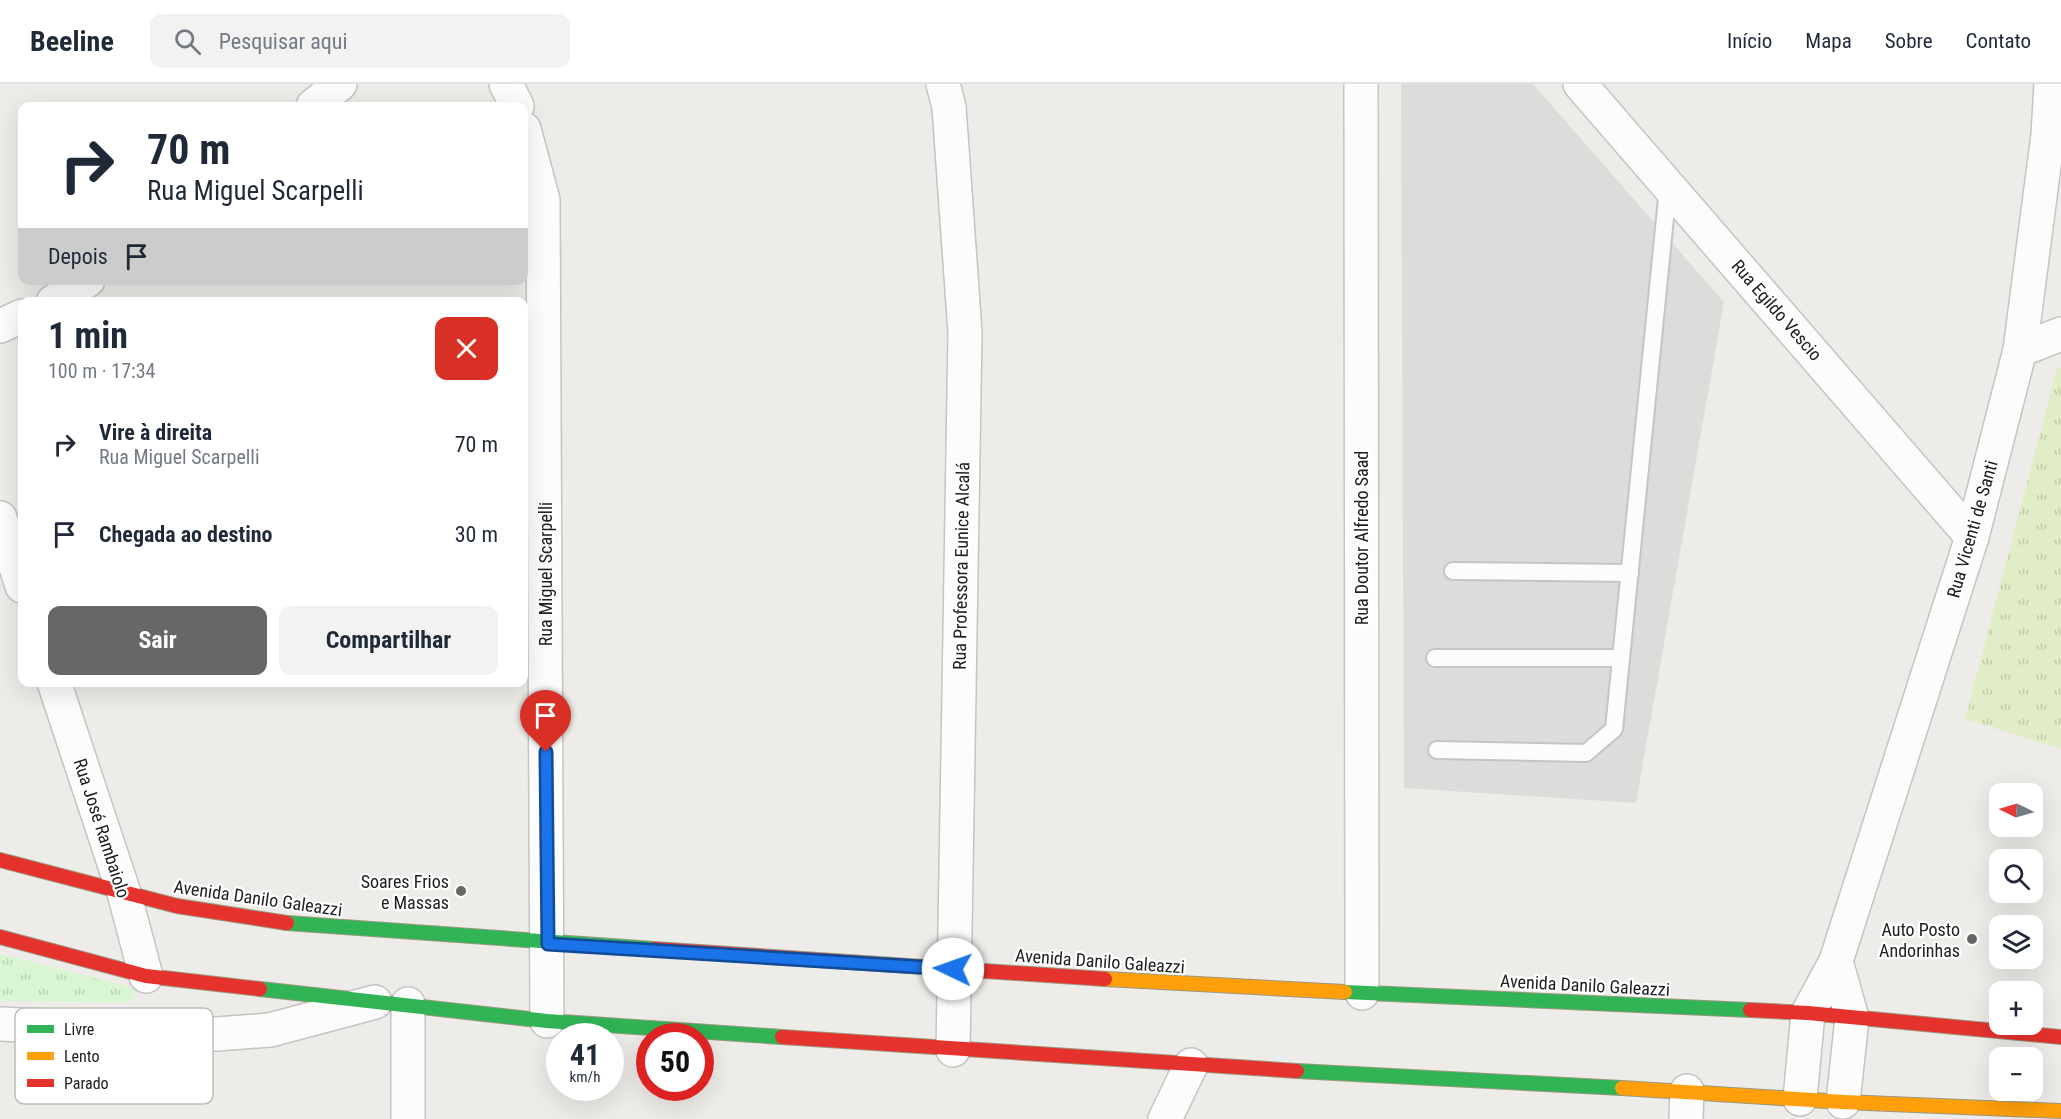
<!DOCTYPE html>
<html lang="pt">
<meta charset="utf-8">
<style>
body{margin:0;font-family:"Roboto Condensed",sans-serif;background:#f2f2f3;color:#1f2937;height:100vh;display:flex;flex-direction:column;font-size:22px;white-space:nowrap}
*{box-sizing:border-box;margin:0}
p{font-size:20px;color:#747a83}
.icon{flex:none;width:33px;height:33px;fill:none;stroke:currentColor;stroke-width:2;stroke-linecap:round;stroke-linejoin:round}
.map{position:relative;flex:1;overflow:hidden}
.sheet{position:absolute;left:18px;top:213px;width:510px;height:390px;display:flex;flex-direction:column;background:#fff;border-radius:12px;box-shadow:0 6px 24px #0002}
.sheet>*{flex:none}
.top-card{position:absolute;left:18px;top:18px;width:510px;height:183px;border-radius:12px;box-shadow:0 6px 24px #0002;background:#fff;color:#1f2937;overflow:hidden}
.needle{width:39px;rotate:275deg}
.controls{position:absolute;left:1989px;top:699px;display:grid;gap:12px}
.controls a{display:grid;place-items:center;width:54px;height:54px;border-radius:12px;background:#fff;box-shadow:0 6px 24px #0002;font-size:30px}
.speed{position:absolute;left:546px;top:939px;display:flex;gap:12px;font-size:30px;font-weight:700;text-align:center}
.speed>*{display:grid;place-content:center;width:78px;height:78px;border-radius:50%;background:#fff;box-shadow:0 6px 24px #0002;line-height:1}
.speed small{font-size:15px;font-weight:400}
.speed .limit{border:9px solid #d22;background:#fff;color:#111}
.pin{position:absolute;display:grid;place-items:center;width:51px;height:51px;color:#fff;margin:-62px -26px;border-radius:50% 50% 50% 0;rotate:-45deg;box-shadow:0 0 6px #0007}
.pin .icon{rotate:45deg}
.me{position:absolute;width:66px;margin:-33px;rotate:273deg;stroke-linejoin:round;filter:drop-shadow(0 0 4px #0008)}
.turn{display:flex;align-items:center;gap:21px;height:126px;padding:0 30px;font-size:27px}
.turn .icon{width:78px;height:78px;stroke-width:2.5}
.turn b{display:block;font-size:42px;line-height:51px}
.then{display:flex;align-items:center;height:57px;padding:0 30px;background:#0003;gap:12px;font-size:22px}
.round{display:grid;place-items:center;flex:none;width:63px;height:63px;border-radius:12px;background:#f2f2f3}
.head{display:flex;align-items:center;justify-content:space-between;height:102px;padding:0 30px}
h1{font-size:36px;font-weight:700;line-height:45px}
.action{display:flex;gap:12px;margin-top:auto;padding:12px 30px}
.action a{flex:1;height:69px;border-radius:12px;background:#686766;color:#fff;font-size:24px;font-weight:700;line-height:69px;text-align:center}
.action a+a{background:#f2f2f3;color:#1f2937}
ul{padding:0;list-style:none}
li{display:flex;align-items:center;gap:18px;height:90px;padding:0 30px}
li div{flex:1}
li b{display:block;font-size:22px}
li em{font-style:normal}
header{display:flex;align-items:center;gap:36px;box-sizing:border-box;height:84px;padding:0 30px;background:#fff;border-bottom:2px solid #e0e1e3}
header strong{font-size:28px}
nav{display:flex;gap:33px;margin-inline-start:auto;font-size:21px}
.search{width:420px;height:54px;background:#f2f2f3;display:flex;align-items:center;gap:15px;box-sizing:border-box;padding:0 21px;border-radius:12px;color:#747a83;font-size:22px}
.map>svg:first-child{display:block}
.residential{fill:#dddcda}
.grass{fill:url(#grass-tufts)}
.park{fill:url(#park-tufts)}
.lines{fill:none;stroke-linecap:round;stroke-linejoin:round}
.lane-casing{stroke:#c5c4c3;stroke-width:20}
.street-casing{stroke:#c5c4c3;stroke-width:36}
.fast-casing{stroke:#9a987f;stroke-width:16}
.slow-casing{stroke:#9a987f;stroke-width:16}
.jam-casing{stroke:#9a987f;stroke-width:16}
.lane{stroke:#fcfcfc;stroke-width:16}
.street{stroke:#fcfcfc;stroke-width:33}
.fast{stroke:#30b455;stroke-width:14}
.slow{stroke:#ff9f0a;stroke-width:14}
.jam{stroke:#e5322d;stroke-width:14}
.route-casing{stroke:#114b97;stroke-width:15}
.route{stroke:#1a73e8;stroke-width:10}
.poi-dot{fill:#686766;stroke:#fff;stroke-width:2}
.labels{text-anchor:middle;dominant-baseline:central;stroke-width:4.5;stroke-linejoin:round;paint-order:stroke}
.street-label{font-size:18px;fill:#202020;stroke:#fff}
.poi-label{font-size:18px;fill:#202020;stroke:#fff;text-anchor:end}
.key{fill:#fff;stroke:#bcbcbc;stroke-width:1.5}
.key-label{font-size:16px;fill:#202020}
</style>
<header>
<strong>Beeline</strong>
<div class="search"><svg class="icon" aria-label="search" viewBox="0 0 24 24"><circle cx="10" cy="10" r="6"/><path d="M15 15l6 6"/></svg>Pesquisar aqui</div>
<nav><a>Início</a><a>Mapa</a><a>Sobre</a><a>Contato</a></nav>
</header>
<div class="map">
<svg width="2061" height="1035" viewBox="0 0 2061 1035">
<defs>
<pattern id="grass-tufts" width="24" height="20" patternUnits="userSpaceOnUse" patternTransform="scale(1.5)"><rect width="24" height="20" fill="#e1edc6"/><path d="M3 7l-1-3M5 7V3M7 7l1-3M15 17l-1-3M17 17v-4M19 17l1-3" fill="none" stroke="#c1cbaa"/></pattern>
<pattern id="park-tufts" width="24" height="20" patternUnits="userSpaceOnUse" patternTransform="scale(1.5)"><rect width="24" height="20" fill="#d9f5d4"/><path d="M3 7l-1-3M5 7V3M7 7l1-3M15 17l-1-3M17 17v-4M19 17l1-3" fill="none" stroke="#bad2b6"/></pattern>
</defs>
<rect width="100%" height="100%" fill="#eeece9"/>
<polygon class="residential" points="1401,0 1533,0 1724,218 1636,719 1404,704"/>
<polygon class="grass" points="2061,284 2061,665 1965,635 2057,285"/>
<polygon class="park" points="0,870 138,905 130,919 0,917"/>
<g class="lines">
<g class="lane-casing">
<g id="lane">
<polyline points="1453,487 1630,489"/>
<polyline points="1435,574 1621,574"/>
<polyline points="1437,666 1586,669 1614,645 1668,104"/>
</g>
</g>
<g class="street-casing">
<g id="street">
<polyline points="506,0 517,22"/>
<polyline points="943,0 949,23 965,248 953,966"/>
<polyline points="1361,0 1362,909"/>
<polyline points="1580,0 1972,453"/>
<polyline points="313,22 340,0"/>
<polyline points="524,45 543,116 547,937"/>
<polyline points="53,218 88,196"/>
<polyline points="0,242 22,232"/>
<polyline points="2020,266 2061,250"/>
<polyline points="0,434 22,502"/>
<polyline points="54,598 124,809 146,892"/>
<polyline points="1836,877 1852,934 1843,1018"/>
<polyline points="0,940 217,950 270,946 375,918"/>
<polyline points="1800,1015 1808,929 1836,877 1972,453 2020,266 2048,51 2051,0"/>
<polyline points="408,1035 408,920"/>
<polyline points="1165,1035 1191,981"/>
<polyline points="1686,1035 1687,1007"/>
</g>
</g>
<g class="fast-casing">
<g id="fast">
<polyline points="287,839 654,865"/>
<polyline points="260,905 547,937 782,953"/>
<polyline points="1345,908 1750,926"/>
<polyline points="1297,987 1622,1004"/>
</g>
</g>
<g class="slow-casing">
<g id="slow">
<polyline points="1105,895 1345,908"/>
<polyline points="1622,1004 1843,1018 2061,1027"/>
</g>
</g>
<g class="jam-casing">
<g id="jam">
<polyline points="0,776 177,822 287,839"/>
<polyline points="0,853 146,892 260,905"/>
<polyline points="654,865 1105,895"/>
<polyline points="1750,926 1808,929 2061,953"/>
<polyline points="782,953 1297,987"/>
</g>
</g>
<use href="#lane" class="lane"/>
<use href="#street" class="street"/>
<use href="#fast" class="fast"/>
<use href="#slow" class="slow"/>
<use href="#jam" class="jam"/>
</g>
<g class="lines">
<g class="route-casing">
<polyline id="route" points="546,668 548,860 953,885"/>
</g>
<use href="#route" class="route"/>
</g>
<g class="poi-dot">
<circle cx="461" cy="807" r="6"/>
<circle cx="1972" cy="855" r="6"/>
</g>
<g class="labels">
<g class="street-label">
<text transform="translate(1777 226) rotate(49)">Rua Egildo Vescio</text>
<text transform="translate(1972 445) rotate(-74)">Rua Vicenti de Santi</text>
<text transform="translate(1361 454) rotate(-90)">Rua Doutor Alfredo Saad</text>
<text transform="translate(961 482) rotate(-89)">Rua Professora Eunice Alcalá</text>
<text transform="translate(545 490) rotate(-90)">Rua Miguel Scarpelli</text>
<text transform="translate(102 744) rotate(72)">Rua José Rambaiolo</text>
<text transform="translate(258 814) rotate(8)">Avenida Danilo Galeazzi</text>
<text transform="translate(1100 877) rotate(4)">Avenida Danilo Galeazzi</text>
<text transform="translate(1585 901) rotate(3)">Avenida Danilo Galeazzi</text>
</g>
<g class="poi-label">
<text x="449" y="797">Soares Frios<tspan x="449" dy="21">e Massas</tspan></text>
<text x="1960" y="845">Auto Posto<tspan x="1960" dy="21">Andorinhas</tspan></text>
</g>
</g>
<rect x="15" y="924" width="198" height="96" rx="9" class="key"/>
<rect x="27" y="941" width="27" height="8" fill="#30b455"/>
<rect x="27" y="968" width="27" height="8" fill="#ff9f0a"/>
<rect x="27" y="995" width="27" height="8" fill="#e5322d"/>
<g class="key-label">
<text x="64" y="951">Livre</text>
<text x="64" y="978">Lento</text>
<text x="64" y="1005">Parado</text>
</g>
</svg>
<div class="controls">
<a><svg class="needle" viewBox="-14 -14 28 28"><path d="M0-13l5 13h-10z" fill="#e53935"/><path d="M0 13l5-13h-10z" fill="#747a83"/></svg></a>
<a><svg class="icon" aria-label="search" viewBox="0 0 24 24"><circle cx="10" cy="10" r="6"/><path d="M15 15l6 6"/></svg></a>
<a><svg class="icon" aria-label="layers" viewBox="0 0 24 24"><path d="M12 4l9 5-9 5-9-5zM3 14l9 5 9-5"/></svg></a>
<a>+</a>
<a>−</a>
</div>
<div class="speed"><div>41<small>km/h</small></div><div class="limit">50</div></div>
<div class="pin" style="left:546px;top:668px;background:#d93025"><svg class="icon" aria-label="arrive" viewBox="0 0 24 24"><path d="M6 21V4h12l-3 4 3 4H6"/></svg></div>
<svg class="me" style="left:953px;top:885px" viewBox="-20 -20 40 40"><circle r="19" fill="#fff"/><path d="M0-13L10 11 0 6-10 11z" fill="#1a73e8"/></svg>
<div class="top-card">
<div class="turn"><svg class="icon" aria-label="right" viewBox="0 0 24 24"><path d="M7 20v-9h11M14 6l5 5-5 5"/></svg><div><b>70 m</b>Rua Miguel Scarpelli</div></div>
<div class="then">Depois<svg class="icon" aria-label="arrive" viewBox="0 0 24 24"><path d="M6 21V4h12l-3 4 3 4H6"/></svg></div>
</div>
<section class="sheet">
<div class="head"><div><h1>1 min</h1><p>100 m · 17:34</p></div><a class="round" style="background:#d93025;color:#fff"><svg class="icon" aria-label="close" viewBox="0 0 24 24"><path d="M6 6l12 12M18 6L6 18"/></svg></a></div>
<ul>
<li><svg class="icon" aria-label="right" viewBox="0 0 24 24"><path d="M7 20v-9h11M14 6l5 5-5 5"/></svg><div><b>Vire à direita</b><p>Rua Miguel Scarpelli</p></div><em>70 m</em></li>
<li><svg class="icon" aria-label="arrive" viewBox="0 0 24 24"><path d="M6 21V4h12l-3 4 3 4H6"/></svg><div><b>Chegada ao destino</b></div><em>30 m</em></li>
</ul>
<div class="action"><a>Sair</a><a>Compartilhar</a></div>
</section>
</div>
